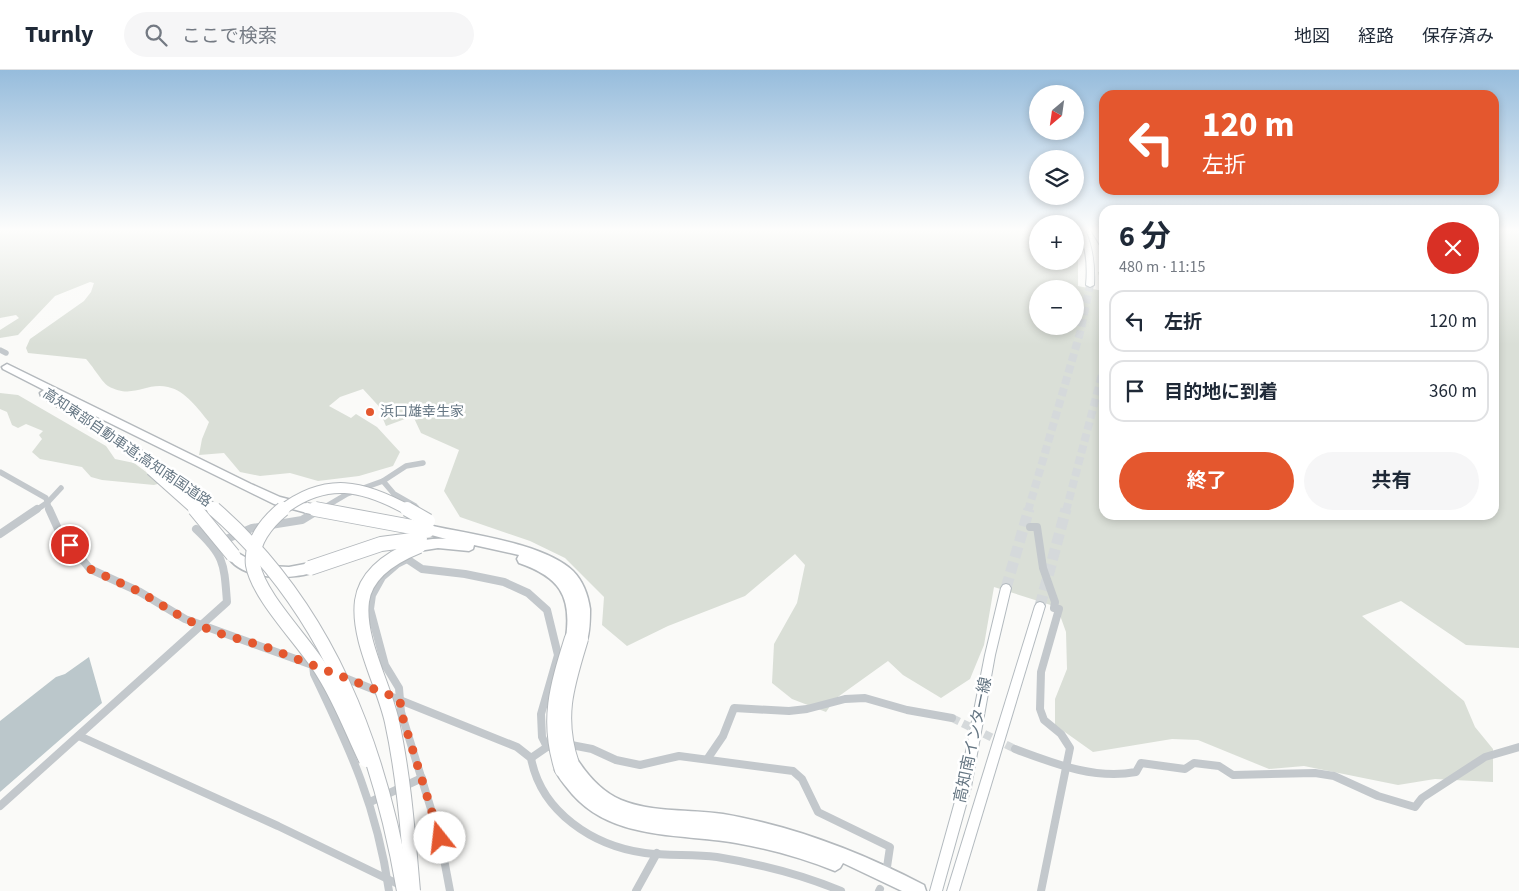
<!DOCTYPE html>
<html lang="ja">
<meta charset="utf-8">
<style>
body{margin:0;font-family:"Source Sans 3","Noto Sans JP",sans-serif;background:#f6f6f7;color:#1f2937;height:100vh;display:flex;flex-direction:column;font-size:19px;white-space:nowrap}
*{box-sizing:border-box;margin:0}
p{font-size:16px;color:#747a83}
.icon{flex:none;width:28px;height:28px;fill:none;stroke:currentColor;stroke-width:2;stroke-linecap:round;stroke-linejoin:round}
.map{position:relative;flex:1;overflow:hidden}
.details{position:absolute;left:1099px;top:135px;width:400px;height:315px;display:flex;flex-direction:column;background:#fff;border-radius:15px;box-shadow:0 2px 8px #0003}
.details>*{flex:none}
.guide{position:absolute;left:1099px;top:20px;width:400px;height:105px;border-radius:15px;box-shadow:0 2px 8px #0003;background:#e4572e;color:#fff;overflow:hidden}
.needle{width:32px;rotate:209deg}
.tools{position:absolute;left:1029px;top:15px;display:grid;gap:10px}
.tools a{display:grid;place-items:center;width:55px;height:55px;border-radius:50%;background:#fff;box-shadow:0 2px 8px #0003;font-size:25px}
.pin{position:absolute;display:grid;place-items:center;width:42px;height:42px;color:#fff;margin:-21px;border:2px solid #fff;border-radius:50%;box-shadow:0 1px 5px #0007}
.me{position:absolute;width:55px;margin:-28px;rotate:344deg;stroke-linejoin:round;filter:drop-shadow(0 0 4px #0008)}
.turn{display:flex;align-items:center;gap:18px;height:105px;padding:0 20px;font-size:22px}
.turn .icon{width:65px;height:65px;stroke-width:2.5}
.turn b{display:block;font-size:35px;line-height:42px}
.round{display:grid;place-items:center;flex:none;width:52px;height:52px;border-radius:26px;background:#f6f6f7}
.headline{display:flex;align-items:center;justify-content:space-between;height:85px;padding:0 20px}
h1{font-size:30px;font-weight:700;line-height:38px}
.cta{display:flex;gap:10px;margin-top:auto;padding:10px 20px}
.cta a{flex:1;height:58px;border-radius:30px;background:#e4572e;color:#fff;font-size:20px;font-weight:700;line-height:58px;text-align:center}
.cta a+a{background:#f6f6f7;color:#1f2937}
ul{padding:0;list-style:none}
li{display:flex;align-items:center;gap:15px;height:62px;margin:0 10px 8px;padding:0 10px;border:2px solid #e0e1e3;border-radius:15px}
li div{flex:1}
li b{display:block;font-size:19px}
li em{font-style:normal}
header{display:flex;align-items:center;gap:30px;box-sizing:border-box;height:70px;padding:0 25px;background:#fff;border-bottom:1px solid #e0e1e3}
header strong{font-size:24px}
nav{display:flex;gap:28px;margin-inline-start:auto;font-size:18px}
.search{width:350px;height:45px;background:#f6f6f7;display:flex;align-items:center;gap:12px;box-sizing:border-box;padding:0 18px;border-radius:28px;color:#747a83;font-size:19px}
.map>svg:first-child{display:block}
.green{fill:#dadfd7;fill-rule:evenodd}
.water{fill:#bbc7cb}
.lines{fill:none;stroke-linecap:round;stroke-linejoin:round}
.street-tunnel{stroke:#d5d9db;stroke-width:8;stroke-dasharray:8 4;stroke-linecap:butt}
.secondary-tunnel-far1{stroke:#d5d9db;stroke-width:8;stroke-dasharray:8 4;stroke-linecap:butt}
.secondary-tunnel{stroke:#d5d9db;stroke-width:11;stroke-dasharray:11 5;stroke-linecap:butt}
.secondary-casing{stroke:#b3babf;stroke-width:2}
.highway-casing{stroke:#b4b9bd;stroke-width:3}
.street-far1{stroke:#c3c8cc;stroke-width:5.5}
.street{stroke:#c3c8cc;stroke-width:8}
.secondary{fill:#fff;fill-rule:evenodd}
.highway{fill:#fff;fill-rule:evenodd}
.highway-bridge-far1-casing{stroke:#b4b9bd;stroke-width:12;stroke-linecap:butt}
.highway-bridge-casing{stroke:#b4b9bd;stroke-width:16;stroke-linecap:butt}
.highway-bridge-far1{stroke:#fff;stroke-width:10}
.highway-bridge{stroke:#fff;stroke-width:14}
.route{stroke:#e4572e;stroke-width:9;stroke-dasharray:0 16.2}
.poi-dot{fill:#e4572e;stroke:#fff;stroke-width:2}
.labels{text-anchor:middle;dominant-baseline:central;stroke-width:5;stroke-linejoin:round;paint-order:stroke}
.poi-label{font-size:14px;fill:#657683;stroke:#fff;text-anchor:start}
.street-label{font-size:14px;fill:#657683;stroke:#fff}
.near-street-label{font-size:16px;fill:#657683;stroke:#fff}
</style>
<header>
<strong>Turnly</strong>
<div class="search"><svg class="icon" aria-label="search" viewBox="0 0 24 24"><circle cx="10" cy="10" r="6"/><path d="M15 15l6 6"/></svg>ここで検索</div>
<nav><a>地図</a><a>経路</a><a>保存済み</a></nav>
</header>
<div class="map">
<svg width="1519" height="821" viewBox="0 0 1519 821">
<rect width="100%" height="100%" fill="#fafaf8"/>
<g class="green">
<path d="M0 160H1037L1038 191H1075V179L1078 188V216L1103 221 1098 202 1104 201V445H1494V160H1519V578L1466 575 1401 531 1362 546 1464 631 1475 657 1493 679V712L1435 709 1398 715 1304 696 1269 699 1198 670 1172 669 1093 682 1055 655V629L1067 599 1066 562 1057 537 994 517 984 575 970 609 941 628 903 605 888 591 835 629 826 642 792 629 772 613 774 574 797 533 805 495 795 484 745 526 668 556 627 576 602 555 604 527 565 488 530 471 460 447 444 421 459 380 421 363 413 346 386 356 383 349 385 343 363 319 340 327 329 336 351 348 356 344 377 357 400 382 393 396 359 406 318 411 290 403 260 406 240 402 224 383 199 385 202 369 209 352C198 339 186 321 168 317 145 312 133 330 108 316 102 312 92 295 86 289L28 283 26 278 30 269 84 231 91 222 94 213 90 212 55 226 18 265 0 268V260L19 248 16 245 0 248ZM1038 219H1075V256H1038Z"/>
<polygon points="0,323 18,325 106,376 115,389 134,393 161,413 154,415 102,410 91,407 82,397 40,389 32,382 42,369 39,365 43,361 26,354 18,358 12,355 7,342 0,339"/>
</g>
<polygon class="water" points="89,587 102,633 0,722 0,651 56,607 65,604"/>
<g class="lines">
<polyline class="street-tunnel" points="952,648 1015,679"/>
<g class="secondary-tunnel-far1">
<polyline points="1028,441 1080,263 1090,215"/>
<polyline points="1066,441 1104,297"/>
</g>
<g class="secondary-tunnel">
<polyline points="1006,518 1029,439"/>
<polyline points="1040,536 1066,439"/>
</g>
<g class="secondary-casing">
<g id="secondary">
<path d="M1079 160H1085C1093 178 1095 195 1094 215L1090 217 1086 215C1088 195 1086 178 1079 160Z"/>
<polygon points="1091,160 1097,160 1104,171 1104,179 1101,177"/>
<polygon points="1006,514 1009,515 1011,518 995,585 971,717 942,821 930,821 959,717 985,585 1001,518 1003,515"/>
<polygon points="1040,532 1043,533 1045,536 959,821 947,821 1035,536 1037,533"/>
</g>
</g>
<g class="highway-casing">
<g id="highway">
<polygon points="7,294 251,414 280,427 311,435 313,438 311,441 307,443 274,434 61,329 161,393 163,396 157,400 153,399 41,326 40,323 44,320 3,299 2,297"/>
<path d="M428 455C468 464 544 473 573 501 583 511 588 525 590 539 590 550 590 563 586 573L581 575 576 572 572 574 567 572 566 568C572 525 559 507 519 493L517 489 519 485 474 475 473 479 469 481 438 478 419 481 415 479 413 476 415 473C425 469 436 468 446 469L424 463 422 460 424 457Z"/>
<path d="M233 480 255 493 269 496 289 497 310 493 314 494 316 498 314 502C292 510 240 511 227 485L229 481Z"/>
<path d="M572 687 577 689C588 706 602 722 621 730 653 743 690 739 723 744 793 756 861 782 924 815L926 821H902L843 793 840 798 835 801C803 788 770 779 736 773 678 763 608 771 568 719 563 713 558 707 555 700L557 695 562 693 565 694 567 689Z"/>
</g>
</g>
<g class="street-far1">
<polyline points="0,280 6,283"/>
<polyline points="0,402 46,428 50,441"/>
<polyline points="35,441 48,432 61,418"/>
<polyline points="318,441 347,424 383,411"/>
<polyline points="417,441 415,436 394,424 383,411 406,396 423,393"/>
</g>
<g class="street">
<polyline points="49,439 59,461 90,499 140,522 185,549 315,596"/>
<polyline points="416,439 418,443"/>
<polyline points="1030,457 1037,457 1043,498 1055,532 1054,538 1059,539 1041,602 1040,639 1044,650 1061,664 1070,678 1041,821"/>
<polyline points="0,464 37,439"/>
<polyline points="222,471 252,458 302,450 320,439"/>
<polyline points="405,482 407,489 397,494 382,507 372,525 370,539 385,595 399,618 401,642 440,768 450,821"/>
<polyline points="407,489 422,499 465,504 504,512 528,523 547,540 558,585 541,644 542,667 547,677"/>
<path d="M313 595 314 604C350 679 377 737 389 821"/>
<path d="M340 606 517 677 531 688C541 742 593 776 645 783 669 786 693 784 717 787 760 794 801 804 841 821"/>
<polyline points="79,666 278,756 402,816"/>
<polyline points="566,674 592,679 616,690 640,695 679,686 793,701 802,709 818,742 890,777 887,797"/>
<path d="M1015 679C1053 693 1094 710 1136 702L1141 693 1185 699 1194 693 1219 696 1233 705 1315 703 1334 706 1378 726 1415 737 1422 728 1485 687 1519 677"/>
<polyline points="531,688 547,677 556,675"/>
<polyline points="708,688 723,666 734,638 789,641 807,639 845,629 865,628 907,640 952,648"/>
<polyline points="370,732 422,708"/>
<path d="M0 736 227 532C224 494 225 486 196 459"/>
<polyline points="636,821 657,783"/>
<polyline points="879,821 880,819"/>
</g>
<use href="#secondary" class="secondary"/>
<use href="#highway" class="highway"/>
<g class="highway-bridge-far1-casing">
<g id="highway-bridge-far1">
<polyline points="157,396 216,441"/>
<polyline points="151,400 197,441"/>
<polyline points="307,438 322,441"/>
<path d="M281 441C326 406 363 415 410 441"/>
</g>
</g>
<g class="highway-bridge-casing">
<g id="highway-bridge">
<polyline points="195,439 233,485"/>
<path d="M214 439C328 538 379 676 404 821"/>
<path d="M283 439C267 452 250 473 253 495 259 528 306 573 324 604 341 631 352 661 366 690"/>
<polyline points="315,439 428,460"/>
<polyline points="407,439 428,451"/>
<polyline points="310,498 381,474 420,469"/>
<path d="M572 694C556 647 567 615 581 569"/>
<path d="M562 700C546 650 557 616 572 568"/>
<path d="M413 821C408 765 404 707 392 652 384 615 357 569 362 531 366 502 394 486 419 476"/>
</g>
</g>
<use href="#highway-bridge-far1" class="highway-bridge-far1"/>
<use href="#highway-bridge" class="highway-bridge"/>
</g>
<linearGradient id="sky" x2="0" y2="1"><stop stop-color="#96bcdc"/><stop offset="0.58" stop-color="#fdfdfc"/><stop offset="1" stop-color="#fdfdfc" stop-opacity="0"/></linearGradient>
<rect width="1519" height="275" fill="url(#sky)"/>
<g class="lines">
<polyline class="route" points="70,475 90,499 140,522 185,549 215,562 266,577 400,629 401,642 440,768"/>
</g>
<circle class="poi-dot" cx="370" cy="342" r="5"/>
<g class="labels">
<g class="poi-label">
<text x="380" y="342">浜口雄幸生家</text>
</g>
<g class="street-label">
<text transform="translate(127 378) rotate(34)">高知東部自動車道;高知南国道路</text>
</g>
<g class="near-street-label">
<text transform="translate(973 670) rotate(-78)">高知南インター線</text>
</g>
</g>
</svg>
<div class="tools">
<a><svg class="needle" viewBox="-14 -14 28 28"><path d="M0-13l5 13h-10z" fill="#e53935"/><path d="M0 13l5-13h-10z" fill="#747a83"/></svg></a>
<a><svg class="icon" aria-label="layers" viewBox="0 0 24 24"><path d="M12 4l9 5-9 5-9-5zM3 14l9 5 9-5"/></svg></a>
<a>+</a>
<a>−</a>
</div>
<div class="pin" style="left:70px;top:475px;background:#d93025"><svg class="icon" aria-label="arrive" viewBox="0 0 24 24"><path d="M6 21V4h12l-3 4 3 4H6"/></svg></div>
<svg class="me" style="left:440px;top:768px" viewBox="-20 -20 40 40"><circle r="19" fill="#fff"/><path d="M0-13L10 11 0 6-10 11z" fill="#e4572e"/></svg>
<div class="guide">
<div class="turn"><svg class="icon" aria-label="left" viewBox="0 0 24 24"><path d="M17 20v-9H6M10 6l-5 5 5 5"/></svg><div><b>120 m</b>左折</div></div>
</div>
<section class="details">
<div class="headline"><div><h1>6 分</h1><p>480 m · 11:15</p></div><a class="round" style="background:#d93025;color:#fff"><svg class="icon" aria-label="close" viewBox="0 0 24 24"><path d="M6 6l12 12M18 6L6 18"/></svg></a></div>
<ul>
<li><svg class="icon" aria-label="left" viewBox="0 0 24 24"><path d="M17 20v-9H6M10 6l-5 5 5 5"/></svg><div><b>左折</b></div><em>120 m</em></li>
<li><svg class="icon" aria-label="arrive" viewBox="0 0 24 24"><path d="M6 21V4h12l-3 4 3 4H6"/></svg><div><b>目的地に到着</b></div><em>360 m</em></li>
</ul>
<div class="cta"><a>終了</a><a>共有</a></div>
</section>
</div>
